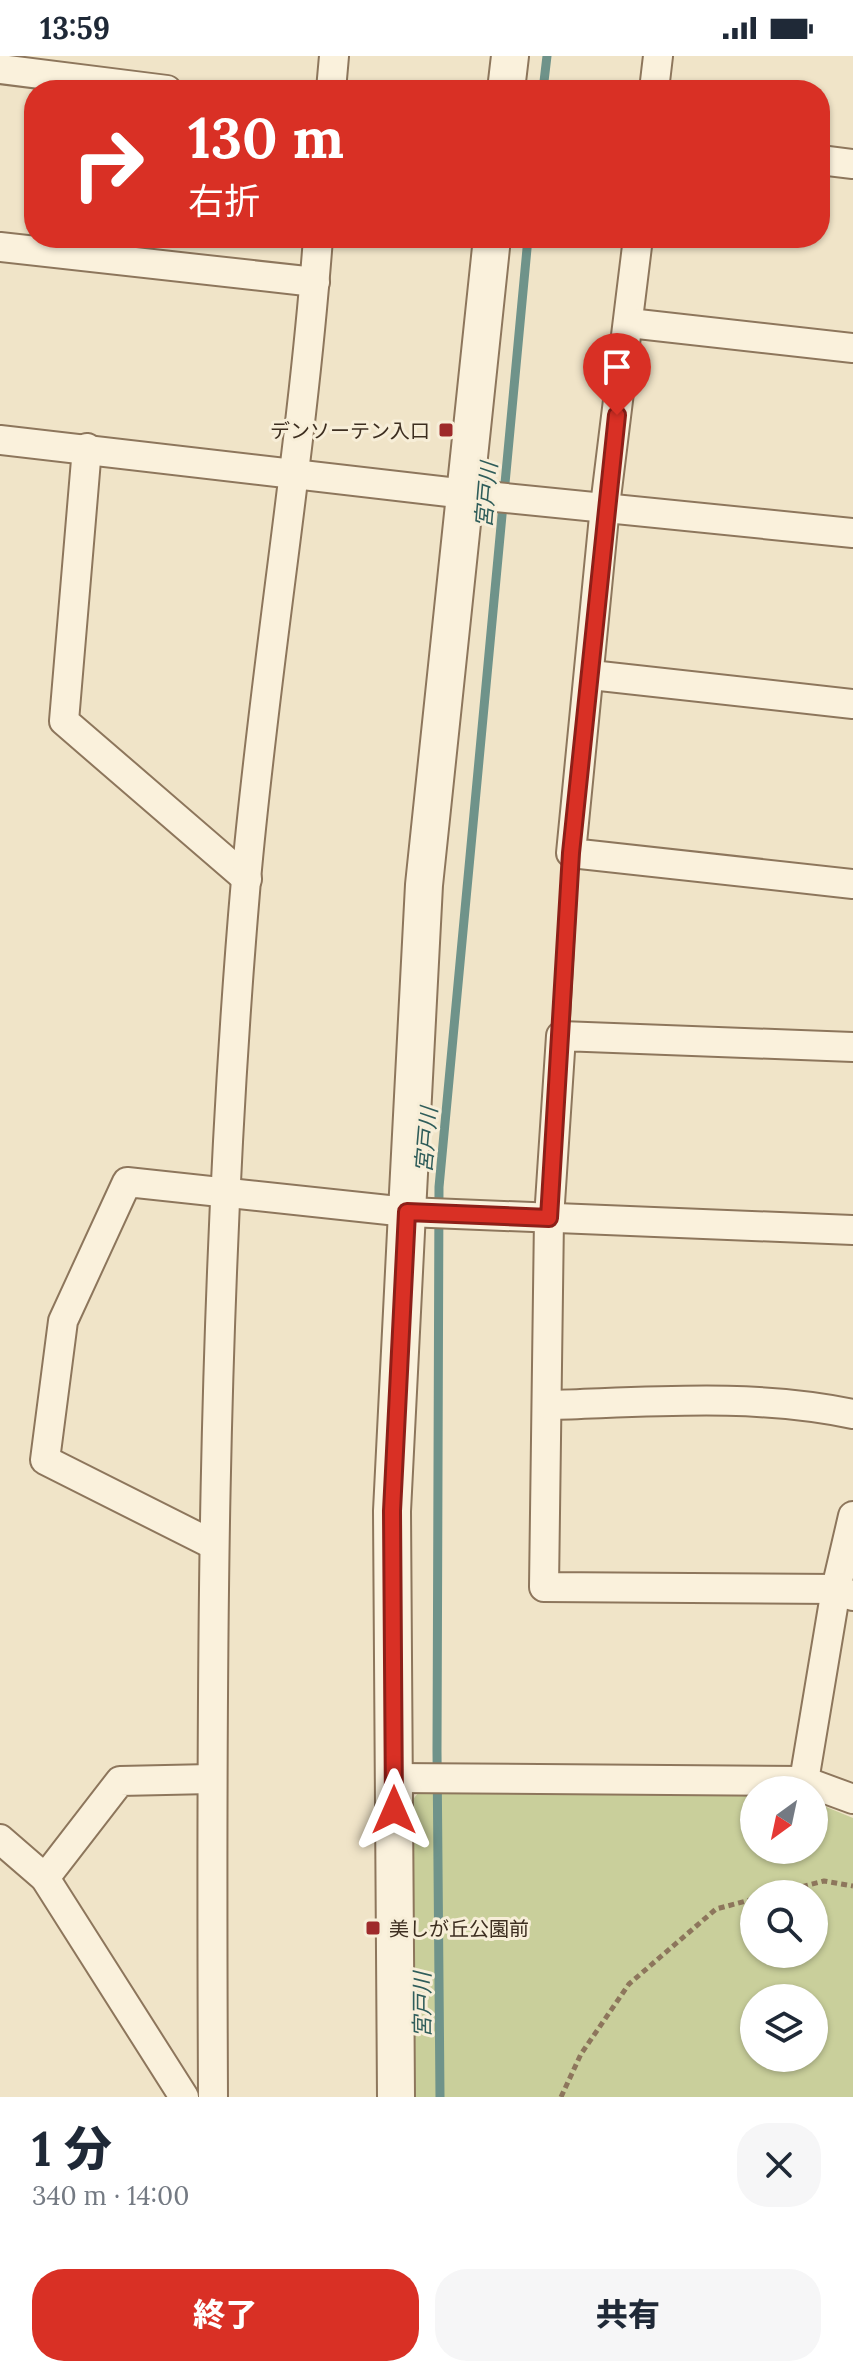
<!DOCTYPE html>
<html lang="ja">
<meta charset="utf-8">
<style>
body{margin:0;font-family:Lora,"Noto Sans JP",serif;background:#f6f6f7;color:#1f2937;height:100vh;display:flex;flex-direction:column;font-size:30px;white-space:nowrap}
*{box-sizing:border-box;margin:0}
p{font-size:26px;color:#747a83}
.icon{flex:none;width:44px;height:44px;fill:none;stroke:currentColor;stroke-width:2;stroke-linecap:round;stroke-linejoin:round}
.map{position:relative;height:2041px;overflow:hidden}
.sheet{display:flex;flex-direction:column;background:#fff;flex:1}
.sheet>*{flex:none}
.guide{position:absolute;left:24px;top:24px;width:806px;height:168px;border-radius:32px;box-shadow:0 2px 6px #0004;background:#d93025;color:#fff;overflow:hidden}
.needle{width:52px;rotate:213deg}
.fabs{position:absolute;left:740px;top:1720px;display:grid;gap:16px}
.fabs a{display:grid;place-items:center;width:88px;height:88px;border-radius:50%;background:#fff;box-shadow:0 2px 6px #0004;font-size:40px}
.pin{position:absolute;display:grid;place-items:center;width:68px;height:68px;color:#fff;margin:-82px -34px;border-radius:50% 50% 50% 0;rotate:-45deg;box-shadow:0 0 8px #0007}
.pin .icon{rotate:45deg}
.me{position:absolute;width:88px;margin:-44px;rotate:0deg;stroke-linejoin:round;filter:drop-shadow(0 0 6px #0008)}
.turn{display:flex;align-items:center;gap:28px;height:168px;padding:0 32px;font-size:36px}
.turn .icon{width:104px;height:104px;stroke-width:2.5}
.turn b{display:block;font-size:56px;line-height:68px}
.round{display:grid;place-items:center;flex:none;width:84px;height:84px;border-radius:32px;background:#f6f6f7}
.summary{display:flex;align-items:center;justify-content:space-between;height:136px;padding:0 32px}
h1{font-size:48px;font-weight:800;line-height:60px}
.primary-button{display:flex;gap:16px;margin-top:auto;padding:16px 32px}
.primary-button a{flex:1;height:92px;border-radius:32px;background:#d93025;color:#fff;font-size:32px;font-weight:800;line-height:92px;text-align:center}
.primary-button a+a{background:#f6f6f7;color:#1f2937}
.status{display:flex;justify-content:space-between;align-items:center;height:56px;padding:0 40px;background:#fff;direction:ltr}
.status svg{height:22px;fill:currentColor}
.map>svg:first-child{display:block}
.green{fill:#c9cf9b;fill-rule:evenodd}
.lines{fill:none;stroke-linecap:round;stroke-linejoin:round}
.stream{stroke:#6f938a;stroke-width:9}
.service-casing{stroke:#8d765c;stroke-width:18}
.minor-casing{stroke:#8d765c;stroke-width:32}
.tertiary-casing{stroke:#8d765c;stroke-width:40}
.path{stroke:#8d765c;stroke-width:5;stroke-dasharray:6 4;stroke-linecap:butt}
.service{stroke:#faf1dc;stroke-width:14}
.minor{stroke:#faf1dc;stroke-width:28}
.tertiary{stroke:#faf1dc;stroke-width:36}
.route-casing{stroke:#8d1f18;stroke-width:20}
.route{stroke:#d93025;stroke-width:14}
.poi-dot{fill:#9e2a2b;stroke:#f7eed8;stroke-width:3}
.labels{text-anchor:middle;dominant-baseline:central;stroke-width:6;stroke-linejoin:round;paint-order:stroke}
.poi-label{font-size:20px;fill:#3d2e20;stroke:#f7eed8;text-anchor:end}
.water-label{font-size:22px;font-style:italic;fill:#2f5d5a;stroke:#f7eed8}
</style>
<div class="status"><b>13:59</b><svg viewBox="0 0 49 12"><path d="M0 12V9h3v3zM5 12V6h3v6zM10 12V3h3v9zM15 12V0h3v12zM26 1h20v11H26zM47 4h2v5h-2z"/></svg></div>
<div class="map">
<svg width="853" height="2041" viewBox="0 0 853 2041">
<rect width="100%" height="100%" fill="#f0e4c8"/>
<path class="green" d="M754 1736V1794H814V1746L853 1762V2041H413L408 1750 418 1737ZM754 1838H814V1898H754ZM754 1942H814V2002H754Z"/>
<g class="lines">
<g class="stream">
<polyline points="543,34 547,0"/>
<polyline points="440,2041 437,1695 439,1131 528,182"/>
</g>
<g class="service-casing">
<polyline id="service" points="561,980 571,797"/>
</g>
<g class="minor-casing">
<g id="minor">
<polyline points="0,13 167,34"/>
<polyline points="331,34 334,0"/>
<polyline points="654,34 658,0"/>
<polyline points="820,104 853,108"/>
<polyline points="638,182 605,450 571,797 853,828"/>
<polyline points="0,191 315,226"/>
<polyline points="629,267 853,292"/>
<polyline points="0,384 466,438 853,477"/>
<polyline points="87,392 64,665 247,823"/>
<polyline points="591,619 853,648"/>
<polyline points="853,991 561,980 549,1162 544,1531 836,1533 853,1540"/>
<path d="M549 1349C651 1346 753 1337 853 1358"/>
<polyline points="212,1488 45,1404 63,1265 127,1126 407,1156 853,1174"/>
<polyline points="394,1722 804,1725 853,1743"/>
<polyline points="804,1725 836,1533 853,1460"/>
<polyline points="0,1783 45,1822 184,2041"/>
<polyline points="45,1822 120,1725 211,1723"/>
<path d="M213 2041C211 1635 211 1229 246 824 265 610 302 397 318 182"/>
</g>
</g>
<g class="tertiary-casing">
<g id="tertiary">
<polyline points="506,34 510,0"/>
<polyline points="396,2041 392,1455 407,1156 424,829 492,182"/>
</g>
</g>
<g class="path">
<polyline points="773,1838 824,1825 853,1830"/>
<polyline points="561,2041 581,1998 629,1928 716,1853 754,1843"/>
</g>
<use href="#service" class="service"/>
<use href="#minor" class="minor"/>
<use href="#tertiary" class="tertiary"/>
</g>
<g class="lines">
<g class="route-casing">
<polyline id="route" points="394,1754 392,1455 407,1156 549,1162 571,797 617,359"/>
</g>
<use href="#route" class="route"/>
</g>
<g class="poi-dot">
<rect x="438" y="366" width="16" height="16" rx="4"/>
<rect x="365" y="1864" width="16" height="16" rx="4"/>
</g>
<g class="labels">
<g class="poi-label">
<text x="430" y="374">デンソーテン入口</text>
<text x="389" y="1872" text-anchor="start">美しが丘公園前</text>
</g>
<g class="water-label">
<text transform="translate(486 439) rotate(-85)">宮戸川</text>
<text transform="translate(426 1084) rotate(-85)">宮戸川</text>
<text transform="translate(422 1949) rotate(-90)">宮戸川</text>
</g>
</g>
</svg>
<div class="fabs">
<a><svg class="needle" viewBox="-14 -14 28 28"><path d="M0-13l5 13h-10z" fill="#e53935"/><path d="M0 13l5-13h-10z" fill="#747a83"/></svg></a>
<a><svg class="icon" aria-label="search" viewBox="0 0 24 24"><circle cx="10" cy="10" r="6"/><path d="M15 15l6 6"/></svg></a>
<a><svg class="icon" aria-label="layers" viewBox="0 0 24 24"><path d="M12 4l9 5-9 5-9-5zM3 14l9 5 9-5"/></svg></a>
</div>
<div class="pin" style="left:617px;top:359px;background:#d93025"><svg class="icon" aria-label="arrive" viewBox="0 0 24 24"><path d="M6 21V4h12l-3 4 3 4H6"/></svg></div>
<svg class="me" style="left:394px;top:1754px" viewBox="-20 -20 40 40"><path d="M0-17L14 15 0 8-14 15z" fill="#d93025" stroke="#fff" stroke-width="4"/></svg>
<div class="guide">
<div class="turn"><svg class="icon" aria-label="right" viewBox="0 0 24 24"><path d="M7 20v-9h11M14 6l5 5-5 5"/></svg><div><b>130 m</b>右折</div></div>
</div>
</div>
<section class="sheet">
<div class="summary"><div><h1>1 分</h1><p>340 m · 14:00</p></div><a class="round"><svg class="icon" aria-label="close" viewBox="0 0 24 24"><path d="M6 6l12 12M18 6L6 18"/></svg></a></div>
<div class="primary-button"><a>終了</a><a>共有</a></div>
</section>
